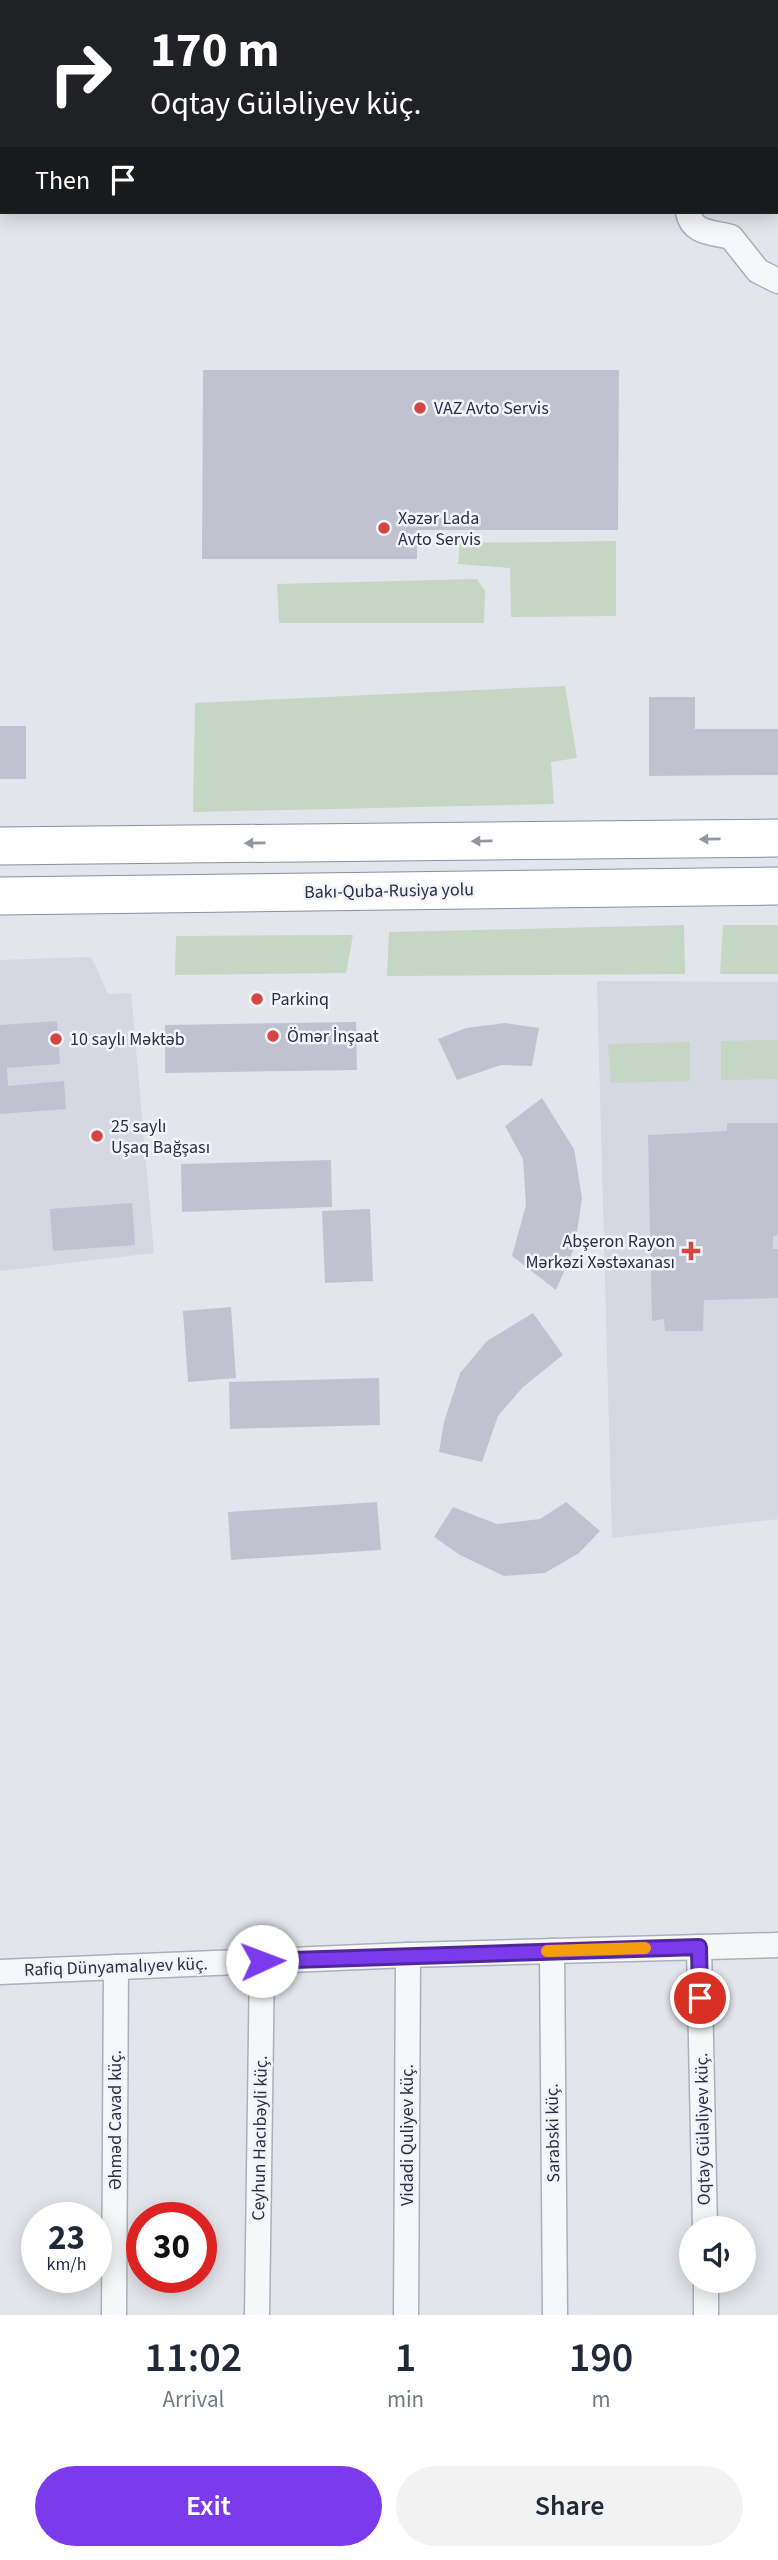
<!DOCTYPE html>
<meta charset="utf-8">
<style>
body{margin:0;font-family:"Source Sans 3",sans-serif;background:#f2f2f3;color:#1f2937;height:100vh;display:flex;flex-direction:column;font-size:26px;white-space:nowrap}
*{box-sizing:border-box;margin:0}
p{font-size:23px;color:#747a83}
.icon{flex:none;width:38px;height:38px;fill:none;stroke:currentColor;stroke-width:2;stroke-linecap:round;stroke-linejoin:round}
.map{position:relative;height:2315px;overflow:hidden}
.side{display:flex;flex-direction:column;background:#fff;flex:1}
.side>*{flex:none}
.banner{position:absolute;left:0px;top:0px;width:779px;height:214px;box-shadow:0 4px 18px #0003;background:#202124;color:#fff;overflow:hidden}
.controls{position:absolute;left:679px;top:2216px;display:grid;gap:14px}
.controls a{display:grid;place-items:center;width:77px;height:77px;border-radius:50%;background:#fff;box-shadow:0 4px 18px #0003;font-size:35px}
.speed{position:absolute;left:21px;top:2202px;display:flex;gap:14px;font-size:35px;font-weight:700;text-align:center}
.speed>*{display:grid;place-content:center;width:91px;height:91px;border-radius:50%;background:#fff;box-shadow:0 4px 18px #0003;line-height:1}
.speed small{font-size:18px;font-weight:400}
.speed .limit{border:10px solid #d22;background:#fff;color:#111}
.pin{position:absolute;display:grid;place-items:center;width:60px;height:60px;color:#fff;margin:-30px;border:4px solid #fff;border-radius:50%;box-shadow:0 2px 7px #0007}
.me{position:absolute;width:77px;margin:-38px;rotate:88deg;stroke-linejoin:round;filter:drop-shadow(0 0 5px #0008)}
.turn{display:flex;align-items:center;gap:24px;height:147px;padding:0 35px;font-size:32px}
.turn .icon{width:91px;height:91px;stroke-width:2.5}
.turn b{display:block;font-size:49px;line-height:60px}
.then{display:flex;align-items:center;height:66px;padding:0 35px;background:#0003;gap:14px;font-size:26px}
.eta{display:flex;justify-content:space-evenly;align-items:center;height:119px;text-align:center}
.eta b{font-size:42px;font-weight:600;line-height:49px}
.cta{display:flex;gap:14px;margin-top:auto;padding:14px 35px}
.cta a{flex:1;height:80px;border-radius:42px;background:#7c3aed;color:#fff;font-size:28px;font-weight:600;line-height:80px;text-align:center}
.cta a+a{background:#f2f2f3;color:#1f2937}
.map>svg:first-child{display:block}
.built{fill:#d5d7e1}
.green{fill:#c5d6c4}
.building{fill:#c0c3cf}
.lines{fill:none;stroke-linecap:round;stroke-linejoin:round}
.minor-casing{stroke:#acaeba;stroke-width:27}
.highway-casing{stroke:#898fa3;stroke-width:39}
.minor{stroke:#f6f7f9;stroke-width:24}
.highway{stroke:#fff;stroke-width:37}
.oneway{fill:#9497a2}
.route-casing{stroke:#51269a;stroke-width:18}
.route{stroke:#7c3aed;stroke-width:12}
.slow{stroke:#f59e0b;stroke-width:12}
.poi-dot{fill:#d44644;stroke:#f3f4f9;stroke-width:2.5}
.labels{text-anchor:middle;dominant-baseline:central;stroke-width:5;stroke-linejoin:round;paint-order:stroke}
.poi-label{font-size:18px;fill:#2a2f45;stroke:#f3f4f9;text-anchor:start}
.street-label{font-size:18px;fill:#2a2f45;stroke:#f3f4f9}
</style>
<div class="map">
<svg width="778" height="2315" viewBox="0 0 778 2315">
<rect width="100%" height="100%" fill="#e3e5ec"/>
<g class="built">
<polygon points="91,957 108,994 131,993 154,1253 0,1271 0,960"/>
<polygon points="597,981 778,982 778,1519 612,1538"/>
</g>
<g class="green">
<polygon points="616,541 616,616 511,617 510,568 458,564 460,543"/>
<polygon points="477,579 485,591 484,623 279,623 277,584"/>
<polygon points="565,686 577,758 551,762 554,804 193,812 195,703"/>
<polygon points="684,925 685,974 387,976 389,932"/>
<polygon points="723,925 778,925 778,974 720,974"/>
<polygon points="353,935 346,973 175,975 176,936"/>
<polygon points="778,1040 778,1079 721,1080 721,1041"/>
<polygon points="690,1042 690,1081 611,1083 608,1044"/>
</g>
<g class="building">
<polygon points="203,370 619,370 618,530 417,530 417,559 202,559"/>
<polygon points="649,697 695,697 695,729 778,729 778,775 649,776"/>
<rect x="0" y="726" width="26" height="53"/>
<polygon points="57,1021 60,1064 7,1068 8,1086 64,1081 66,1109 0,1114 0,1025"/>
<polygon points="356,1022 357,1070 165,1073 165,1025"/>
<polygon points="505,1023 539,1028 532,1066 501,1065 457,1080 438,1039 466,1028"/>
<polygon points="542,1098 574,1149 582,1198 575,1246 556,1290 512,1256 526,1205 523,1159 505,1126"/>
<polygon points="727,1123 778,1123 778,1235 773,1236 773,1249 778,1249 778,1298 704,1300 703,1331 665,1331 664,1319 652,1321 648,1135 727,1131"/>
<polygon points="331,1160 332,1207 182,1212 181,1164"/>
<polygon points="132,1203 135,1245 53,1251 50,1209"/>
<polygon points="370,1209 373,1281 325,1283 322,1211"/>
<polygon points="231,1307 236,1378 188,1382 183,1311"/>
<polygon points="533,1313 563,1355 523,1387 498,1416 482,1462 439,1452 444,1422 460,1373 487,1341"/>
<polygon points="379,1378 380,1425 230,1429 229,1382"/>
<polygon points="377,1502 381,1550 231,1560 228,1512"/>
<polygon points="566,1502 600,1531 579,1553 545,1573 504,1576 460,1555 434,1537 453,1507 497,1524 540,1519"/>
</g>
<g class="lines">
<g class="minor-casing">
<g id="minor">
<polyline points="645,0 645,2"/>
<polyline points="711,0 712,2"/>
<path d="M688 212C692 234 713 232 731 237L758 271 778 281"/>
<polyline points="699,1947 705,2228"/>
<polyline points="552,1951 555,2315"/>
<polyline points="0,1972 408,1955 778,1945"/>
<polyline points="706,2280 706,2315"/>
<polyline points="114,2315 116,1967"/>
<polyline points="257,2315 262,1961"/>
<polyline points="406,2315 408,1955"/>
</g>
</g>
<g class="highway-casing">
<g id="highway">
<polyline points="0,846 778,838"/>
<polyline points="0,896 778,886"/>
</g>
</g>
<use href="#minor" class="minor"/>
<use href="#highway" class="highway"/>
</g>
<defs><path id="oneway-solid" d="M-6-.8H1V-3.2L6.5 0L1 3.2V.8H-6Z" transform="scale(1.75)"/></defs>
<g class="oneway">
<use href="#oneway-solid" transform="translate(710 839) rotate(179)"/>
<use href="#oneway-solid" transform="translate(482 841) rotate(179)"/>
<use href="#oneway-solid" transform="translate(255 843) rotate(179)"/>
</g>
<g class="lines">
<g class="route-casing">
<polyline id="route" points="262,1961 699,1947 700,1998"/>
</g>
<use href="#route" class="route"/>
<polyline class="slow" points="547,1951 645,1948"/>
</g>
<g class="poi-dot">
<circle cx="420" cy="408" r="7"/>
<circle cx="384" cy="528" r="7"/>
<circle cx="257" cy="999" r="7"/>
<circle cx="273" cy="1036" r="7"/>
<circle cx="56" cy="1039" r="7"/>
<circle cx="97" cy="1136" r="7"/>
<path d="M687.5 1240.5h7v7h7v7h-7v7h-7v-7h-7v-7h7z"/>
</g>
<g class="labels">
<g class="poi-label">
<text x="434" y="408">VAZ Avto Servis</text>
<text x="398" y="518">Xəzər Lada<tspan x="398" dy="21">Avto Servis</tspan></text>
<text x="271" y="999">Parkinq</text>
<text x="287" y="1036">Ömər İnşaat</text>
<text x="70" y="1039">10 saylı Məktəb</text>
<text x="111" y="1126">25 saylı<tspan x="111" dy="21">Uşaq Bağşası</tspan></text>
<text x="675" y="1241" text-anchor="end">Abşeron Rayon<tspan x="675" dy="21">Mərkəzi Xəstəxanası</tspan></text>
</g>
<g class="street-label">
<text transform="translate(389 891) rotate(-1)">Bakı-Quba-Rusiya yolu</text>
<text transform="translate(116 1967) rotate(-2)">Rafiq Dünyamalıyev küç.</text>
<text transform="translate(115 2120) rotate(-90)">Əhməd Cavad küç.</text>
<text transform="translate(703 2129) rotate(-91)">Oqtay Güləliyev küç.</text>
<text transform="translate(553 2133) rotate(-91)">Sarabski küç.</text>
<text transform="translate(407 2135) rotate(-90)">Vidadi Quliyev küç.</text>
<text transform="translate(260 2138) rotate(-89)">Ceyhun Hacıbəyli küç.</text>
</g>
</g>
</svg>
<div class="controls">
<a><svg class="icon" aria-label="sound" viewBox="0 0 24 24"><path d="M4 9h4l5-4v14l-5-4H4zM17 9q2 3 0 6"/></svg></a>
</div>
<div class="speed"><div>23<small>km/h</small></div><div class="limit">30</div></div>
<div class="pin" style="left:700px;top:1998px;background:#d93025"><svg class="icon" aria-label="arrive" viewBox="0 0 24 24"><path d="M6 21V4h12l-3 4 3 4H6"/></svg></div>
<svg class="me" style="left:262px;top:1961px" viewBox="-20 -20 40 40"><circle r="19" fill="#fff"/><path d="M0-13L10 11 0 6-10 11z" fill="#7c3aed"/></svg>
<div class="banner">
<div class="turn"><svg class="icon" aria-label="right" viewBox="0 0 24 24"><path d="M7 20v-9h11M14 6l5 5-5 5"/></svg><div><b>170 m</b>Oqtay Güləliyev küç.</div></div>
<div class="then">Then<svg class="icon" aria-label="arrive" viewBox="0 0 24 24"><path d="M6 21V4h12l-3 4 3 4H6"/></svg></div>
</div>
</div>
<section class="side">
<div class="eta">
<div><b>11:02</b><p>Arrival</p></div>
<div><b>1</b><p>min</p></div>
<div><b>190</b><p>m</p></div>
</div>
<div class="cta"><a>Exit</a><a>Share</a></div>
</section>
